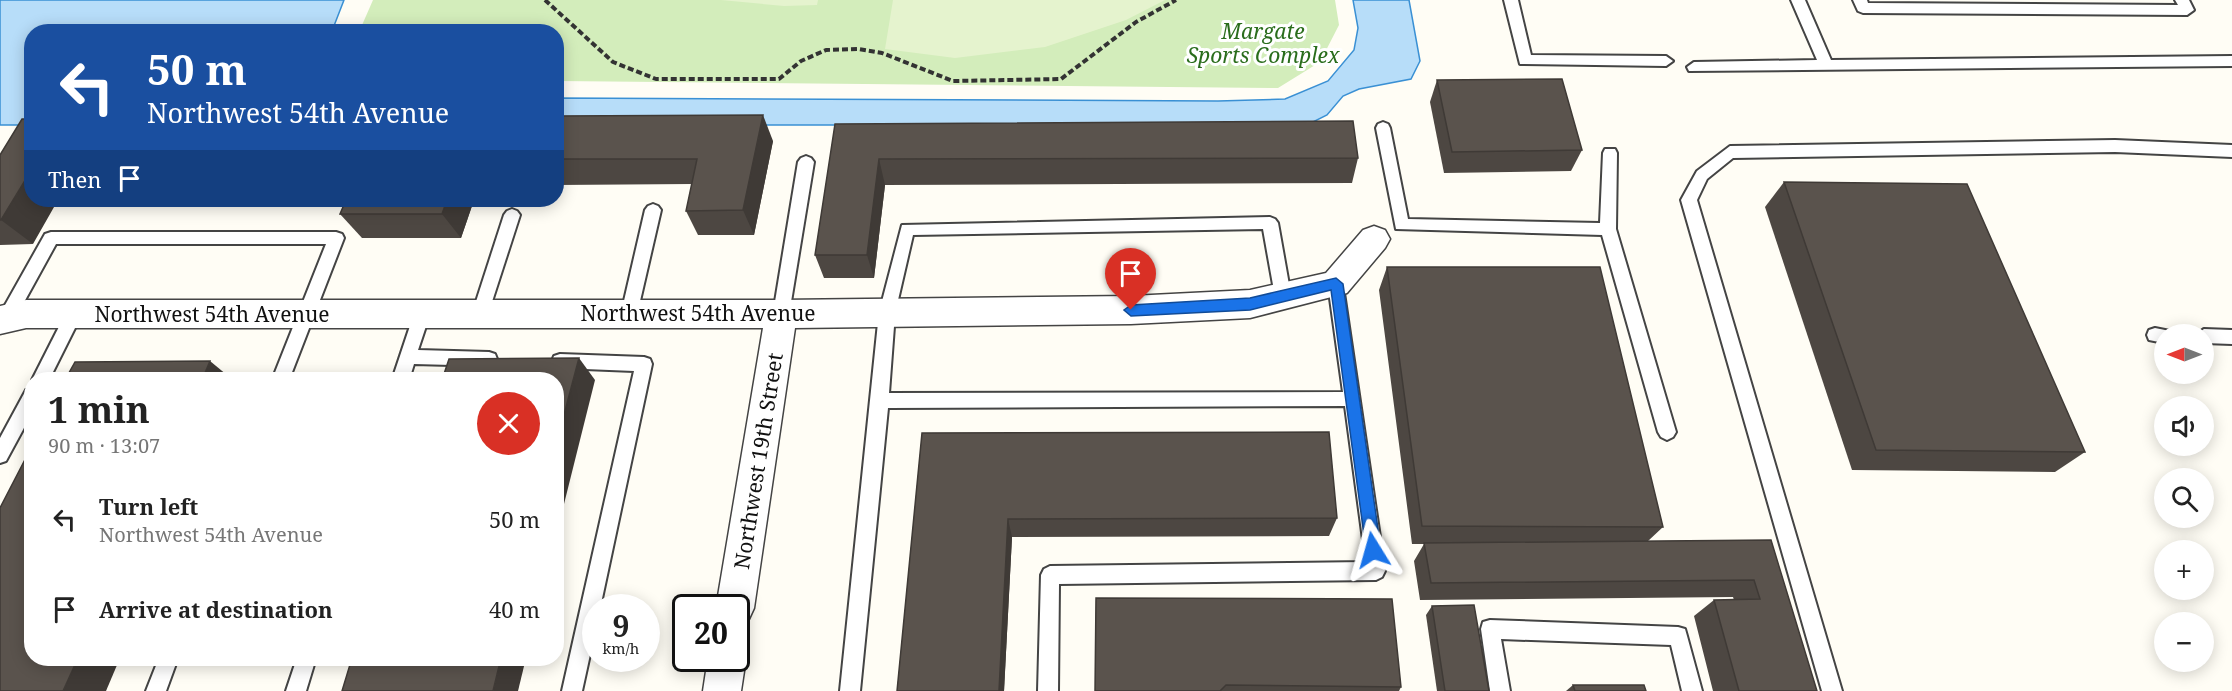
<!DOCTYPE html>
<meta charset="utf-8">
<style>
body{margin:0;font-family:"Noto Serif",serif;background:#f6f6f6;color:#222;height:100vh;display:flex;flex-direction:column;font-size:22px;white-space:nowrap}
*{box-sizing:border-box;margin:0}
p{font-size:20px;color:#767676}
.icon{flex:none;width:33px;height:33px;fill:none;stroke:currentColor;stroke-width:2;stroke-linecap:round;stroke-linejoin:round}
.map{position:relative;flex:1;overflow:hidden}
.panel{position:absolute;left:24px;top:372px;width:540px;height:294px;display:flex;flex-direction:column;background:#fff;border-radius:24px;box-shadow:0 3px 15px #0003}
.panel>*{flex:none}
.banner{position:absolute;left:24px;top:24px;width:540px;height:183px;border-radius:24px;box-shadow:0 3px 15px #0003;background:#1a4fa0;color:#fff;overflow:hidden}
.needle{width:39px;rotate:270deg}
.buttons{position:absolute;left:2154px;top:324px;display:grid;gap:12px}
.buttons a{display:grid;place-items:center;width:60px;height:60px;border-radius:50%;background:#fff;box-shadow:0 3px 15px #0003;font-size:30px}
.speed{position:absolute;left:582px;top:594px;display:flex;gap:12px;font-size:30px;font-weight:700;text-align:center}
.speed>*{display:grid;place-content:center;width:78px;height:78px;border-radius:50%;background:#fff;box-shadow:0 3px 15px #0003;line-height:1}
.speed small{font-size:15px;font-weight:400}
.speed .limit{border:3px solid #111;border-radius:9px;background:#fff;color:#111}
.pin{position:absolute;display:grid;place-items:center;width:51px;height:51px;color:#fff;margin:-62px -26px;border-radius:50% 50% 50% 0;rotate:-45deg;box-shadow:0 0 6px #0007}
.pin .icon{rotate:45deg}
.me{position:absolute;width:66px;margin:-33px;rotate:352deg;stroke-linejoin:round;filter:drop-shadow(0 0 4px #0008)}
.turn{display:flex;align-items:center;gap:21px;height:126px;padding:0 24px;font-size:27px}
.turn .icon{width:78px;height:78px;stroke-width:2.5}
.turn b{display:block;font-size:42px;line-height:51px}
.then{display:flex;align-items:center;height:57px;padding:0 24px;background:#0003;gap:12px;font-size:22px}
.round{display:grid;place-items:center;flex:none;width:63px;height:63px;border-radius:32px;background:#f6f6f6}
.headline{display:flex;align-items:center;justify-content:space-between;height:102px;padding:0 24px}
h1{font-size:36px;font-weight:700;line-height:45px}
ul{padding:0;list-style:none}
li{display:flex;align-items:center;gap:18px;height:90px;padding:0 24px}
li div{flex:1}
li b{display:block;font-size:22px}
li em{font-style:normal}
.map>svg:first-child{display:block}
.green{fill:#d3edbb}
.pitch{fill:#e5f3ce}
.water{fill:#b7ddf9;stroke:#3a90d4;stroke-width:1.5}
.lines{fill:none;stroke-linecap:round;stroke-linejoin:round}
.lane-casing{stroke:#444;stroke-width:4}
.street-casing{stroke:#444;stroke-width:3}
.path{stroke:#333;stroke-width:4;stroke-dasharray:6 3;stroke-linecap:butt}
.lane{fill:#fff;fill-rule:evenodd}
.street{fill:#fff;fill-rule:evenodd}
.wall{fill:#4d4742}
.shaded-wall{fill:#3f3a36}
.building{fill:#5a534d;stroke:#3f3a36;stroke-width:1.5}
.route{fill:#1a73e8;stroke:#114b97;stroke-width:1.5}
.labels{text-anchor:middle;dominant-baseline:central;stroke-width:6;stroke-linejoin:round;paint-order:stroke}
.park-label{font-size:21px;font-style:italic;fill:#2a6d1c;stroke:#fff}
.street-label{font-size:21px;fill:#111;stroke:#fff}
</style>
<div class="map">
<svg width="2232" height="691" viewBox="0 0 2232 691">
<rect width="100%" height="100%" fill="#fffdf5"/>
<polygon class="green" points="373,0 1335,0 1339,25 1320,62 1278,88 557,81 556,32 359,32"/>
<g class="pitch">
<polygon points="721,0 818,0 817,5 784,6"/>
<polygon points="893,0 1165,0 1126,20 1045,47 955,58 885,49"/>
</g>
<g class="water">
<polygon points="0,0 344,0 332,31 32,32 31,125 0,125"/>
<polygon points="1353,0 1409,0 1420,61 1411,79 1359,89 1343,96 1327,115 1307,125 557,125 557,98 1218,101 1285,99 1328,81 1354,50 1358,28"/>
</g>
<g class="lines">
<g class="lane-casing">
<g id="lane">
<polygon points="1504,0 1518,0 1531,55 1666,56 1673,61 1666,66 1520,64"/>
<polygon points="1791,0 1805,0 1831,60 2232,56 2232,66 1689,71 1687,67 1694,62 1817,60"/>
<polygon points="1853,0 1867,0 1868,3 2178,5 2175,0 2189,0 2194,10 2187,15 1863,13 1858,11"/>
<polygon points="1383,122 1388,124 1390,128 1408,219 1600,223 1603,153 1605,149 1615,149 1617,153 1616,229 1676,432 1673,437 1667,440 1661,437 1658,432 1602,235 1396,229 1376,128 1378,124"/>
<polygon points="2115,140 2232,145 2232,157 2115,152 1733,158 1707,179 1697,200 1842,691 1822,691 1681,200 1697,171 1730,146"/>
<polygon points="806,156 811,158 814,162 789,314 787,319 781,321 775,319 773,314 798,162 801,158"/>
<polygon points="653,204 658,206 661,210 637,314 635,319 629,321 623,319 621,314 645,210 648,206"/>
<polygon points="512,209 517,211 520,215 488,314 486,319 480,321 474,319 472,314 504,215 507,211"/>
<polygon points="1270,217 1275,219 1278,223 1291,296 1289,301 1283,303 1277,301 1275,296 1263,229 913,235 895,313 889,393 1343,392 1328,284 1330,279 1336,277 1342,279 1385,571 1382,577 1376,580 1059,584 1058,691 1038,691 1041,575 1044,569 1050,566 1366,562 1345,406 888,408 860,691 840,691 879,313 902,225"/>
<polygon points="51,232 336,232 342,234 344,238 289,380 272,380 326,244 56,244 12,324 6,326 0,324 0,314 45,234"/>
<polygon points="74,307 80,309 82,314 49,380 32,380 68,309"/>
<polygon points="422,307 428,309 430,314 418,350 489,352 495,354 497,359 495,364 489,366 414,364 409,380 392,380 414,314 416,309"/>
<polygon points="2155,328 2170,331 2171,334 2164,334 2164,343 2149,340 2147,335 2149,330"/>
<polygon points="2204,329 2232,330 2232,344 2204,343 2204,334 2197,334"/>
<polygon points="560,354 644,357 650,359 652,364 600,608 596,608 596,627 582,691 562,691 634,371 560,368 554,366 552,361 554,356"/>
<polygon points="32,388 32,413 6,461 0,463 0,438 26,390"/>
<polygon points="1490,620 1678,627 1685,629 1687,636 1702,691 1682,691 1671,645 1501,639 1510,691 1490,691 1481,629 1483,622"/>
<polygon points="159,658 178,658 166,691 146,691"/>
<polygon points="297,658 316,658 306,691 286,691"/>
</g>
</g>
<g class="street-casing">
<g id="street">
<polygon points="1374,226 1385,230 1390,239 1385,248 1347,293 1250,318 1131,324 795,328 754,608 748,621 736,625 736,608 716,608 763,328 26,328 0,334 0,306 26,300 781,300 1131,296 1250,290 1326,273 1363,230"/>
<polygon points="736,643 740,645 746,658 741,691 703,691 708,658 736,658"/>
</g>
</g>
<polyline class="path" points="545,0 613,62 656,79 779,79 801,61 826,50 858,49 882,53 953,81 1061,79 1136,22 1176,0"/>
<use href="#lane" class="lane"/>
<use href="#street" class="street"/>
</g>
<g class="wall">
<polygon points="1437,80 1582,150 1571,171 1444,173 1430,102"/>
<polygon points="556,116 773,141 754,235 698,235 686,211 692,184 556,185"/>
<polygon points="835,124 1358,158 1352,183 885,185 874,278 824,278 815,255"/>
<polygon points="0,155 33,244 0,245"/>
<polygon points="1784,182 2085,452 2055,472 1852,470 1765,207"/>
<polygon points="346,200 474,200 461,238 362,238 340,214"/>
<polygon points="1387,267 1663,527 1648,541 1771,540 1817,691 1713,691 1694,616 1714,600 1734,600 1733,597 1420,600 1414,561 1424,544 1412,544 1379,290"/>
<polygon points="922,433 1337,518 1329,536 1012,537 1004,691 897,691"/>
<polygon points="1096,598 1401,687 1399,691 1095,691"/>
<polygon points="1432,606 1489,691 1437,691 1426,615"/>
<polygon points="1573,685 1646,691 1566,691"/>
</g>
<g class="shaded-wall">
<polygon points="763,115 773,141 754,235 743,210"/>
<polygon points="879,159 885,185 874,278 867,255"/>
<polygon points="32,169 32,200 58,200 33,244 1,220"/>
<polygon points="447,200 474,200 461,238 442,214"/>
<polygon points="579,358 595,380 556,536 556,445"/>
<polygon points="210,361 233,380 202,380"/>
<polygon points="1008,519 1012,537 1004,691 999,691"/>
<polygon points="78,658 120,658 106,691 63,691"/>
<polygon points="501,658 526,658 518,691 493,691"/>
</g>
<g class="building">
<polygon points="1562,79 1582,150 1452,152 1437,80"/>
<polygon points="763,115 743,210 686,211 697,159 556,159 556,116"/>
<polygon points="22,119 32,119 32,169 1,220 0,220 0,155"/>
<polygon points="1353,121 1358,158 879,159 867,255 815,255 835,124"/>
<polygon points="1784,182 1967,184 2085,452 1876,450"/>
<polygon points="346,200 447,200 442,214 340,214"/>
<polygon points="1387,267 1600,267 1663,527 1422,526"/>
<polygon points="579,358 556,445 556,380 442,380 449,359"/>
<polygon points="210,361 202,380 65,380 75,362"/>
<polygon points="1329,432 1337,518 1008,519 999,691 897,691 922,433"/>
<polygon points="32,446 32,658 78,658 63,691 0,691 0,508"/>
<polygon points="1771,540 1817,691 1739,691 1714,600 1760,599 1754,580 1431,583 1424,543"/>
<polygon points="1096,598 1392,599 1401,687 1226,685 1220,691 1095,691"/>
<polygon points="1474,605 1489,691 1445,691 1432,606"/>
<polygon points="352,658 501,658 493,691 342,691"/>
<polygon points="1573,685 1644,685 1646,691 1575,691"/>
</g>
<polygon class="route" points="1336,278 1343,284 1381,550 1379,555 1373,557 1368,555 1366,550 1331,290 1250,310 1131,316 1124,310 1131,305 1250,298"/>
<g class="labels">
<g class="park-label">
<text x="1263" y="31">Margate<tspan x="1263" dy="24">Sports Complex</tspan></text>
</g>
<g class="street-label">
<text x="698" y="313">Northwest 54th Avenue</text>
<text x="212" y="314">Northwest 54th Avenue</text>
<text transform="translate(758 461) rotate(-81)">Northwest 19th Street</text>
</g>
</g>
</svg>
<div class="buttons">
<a><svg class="needle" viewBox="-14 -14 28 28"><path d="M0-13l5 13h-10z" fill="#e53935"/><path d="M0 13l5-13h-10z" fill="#767676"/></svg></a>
<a><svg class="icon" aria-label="sound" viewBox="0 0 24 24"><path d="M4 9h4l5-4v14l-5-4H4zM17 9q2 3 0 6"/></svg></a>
<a><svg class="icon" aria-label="search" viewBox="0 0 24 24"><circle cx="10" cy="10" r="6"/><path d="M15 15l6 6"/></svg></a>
<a>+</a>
<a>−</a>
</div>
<div class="speed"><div>9<small>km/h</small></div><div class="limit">20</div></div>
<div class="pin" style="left:1131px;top:310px;background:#d93025"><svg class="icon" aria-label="arrive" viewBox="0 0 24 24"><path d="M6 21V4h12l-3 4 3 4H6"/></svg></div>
<svg class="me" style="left:1373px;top:550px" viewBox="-20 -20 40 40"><path d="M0-17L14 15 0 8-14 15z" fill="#1a73e8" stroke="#fff" stroke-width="4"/></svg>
<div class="banner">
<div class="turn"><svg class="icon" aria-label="left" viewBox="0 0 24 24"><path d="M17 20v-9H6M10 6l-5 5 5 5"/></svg><div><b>50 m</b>Northwest 54th Avenue</div></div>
<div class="then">Then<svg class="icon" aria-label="arrive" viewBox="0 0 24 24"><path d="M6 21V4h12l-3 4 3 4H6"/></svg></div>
</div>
<section class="panel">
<div class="headline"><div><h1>1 min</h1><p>90 m · 13:07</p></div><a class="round" style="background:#d93025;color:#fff"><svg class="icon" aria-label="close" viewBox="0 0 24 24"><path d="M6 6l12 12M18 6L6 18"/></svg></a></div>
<ul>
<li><svg class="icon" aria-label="left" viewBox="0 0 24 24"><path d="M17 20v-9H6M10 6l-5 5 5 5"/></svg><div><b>Turn left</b><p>Northwest 54th Avenue</p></div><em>50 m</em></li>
<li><svg class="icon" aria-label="arrive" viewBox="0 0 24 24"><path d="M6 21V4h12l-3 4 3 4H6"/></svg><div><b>Arrive at destination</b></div><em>40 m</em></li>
</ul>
</section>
</div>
